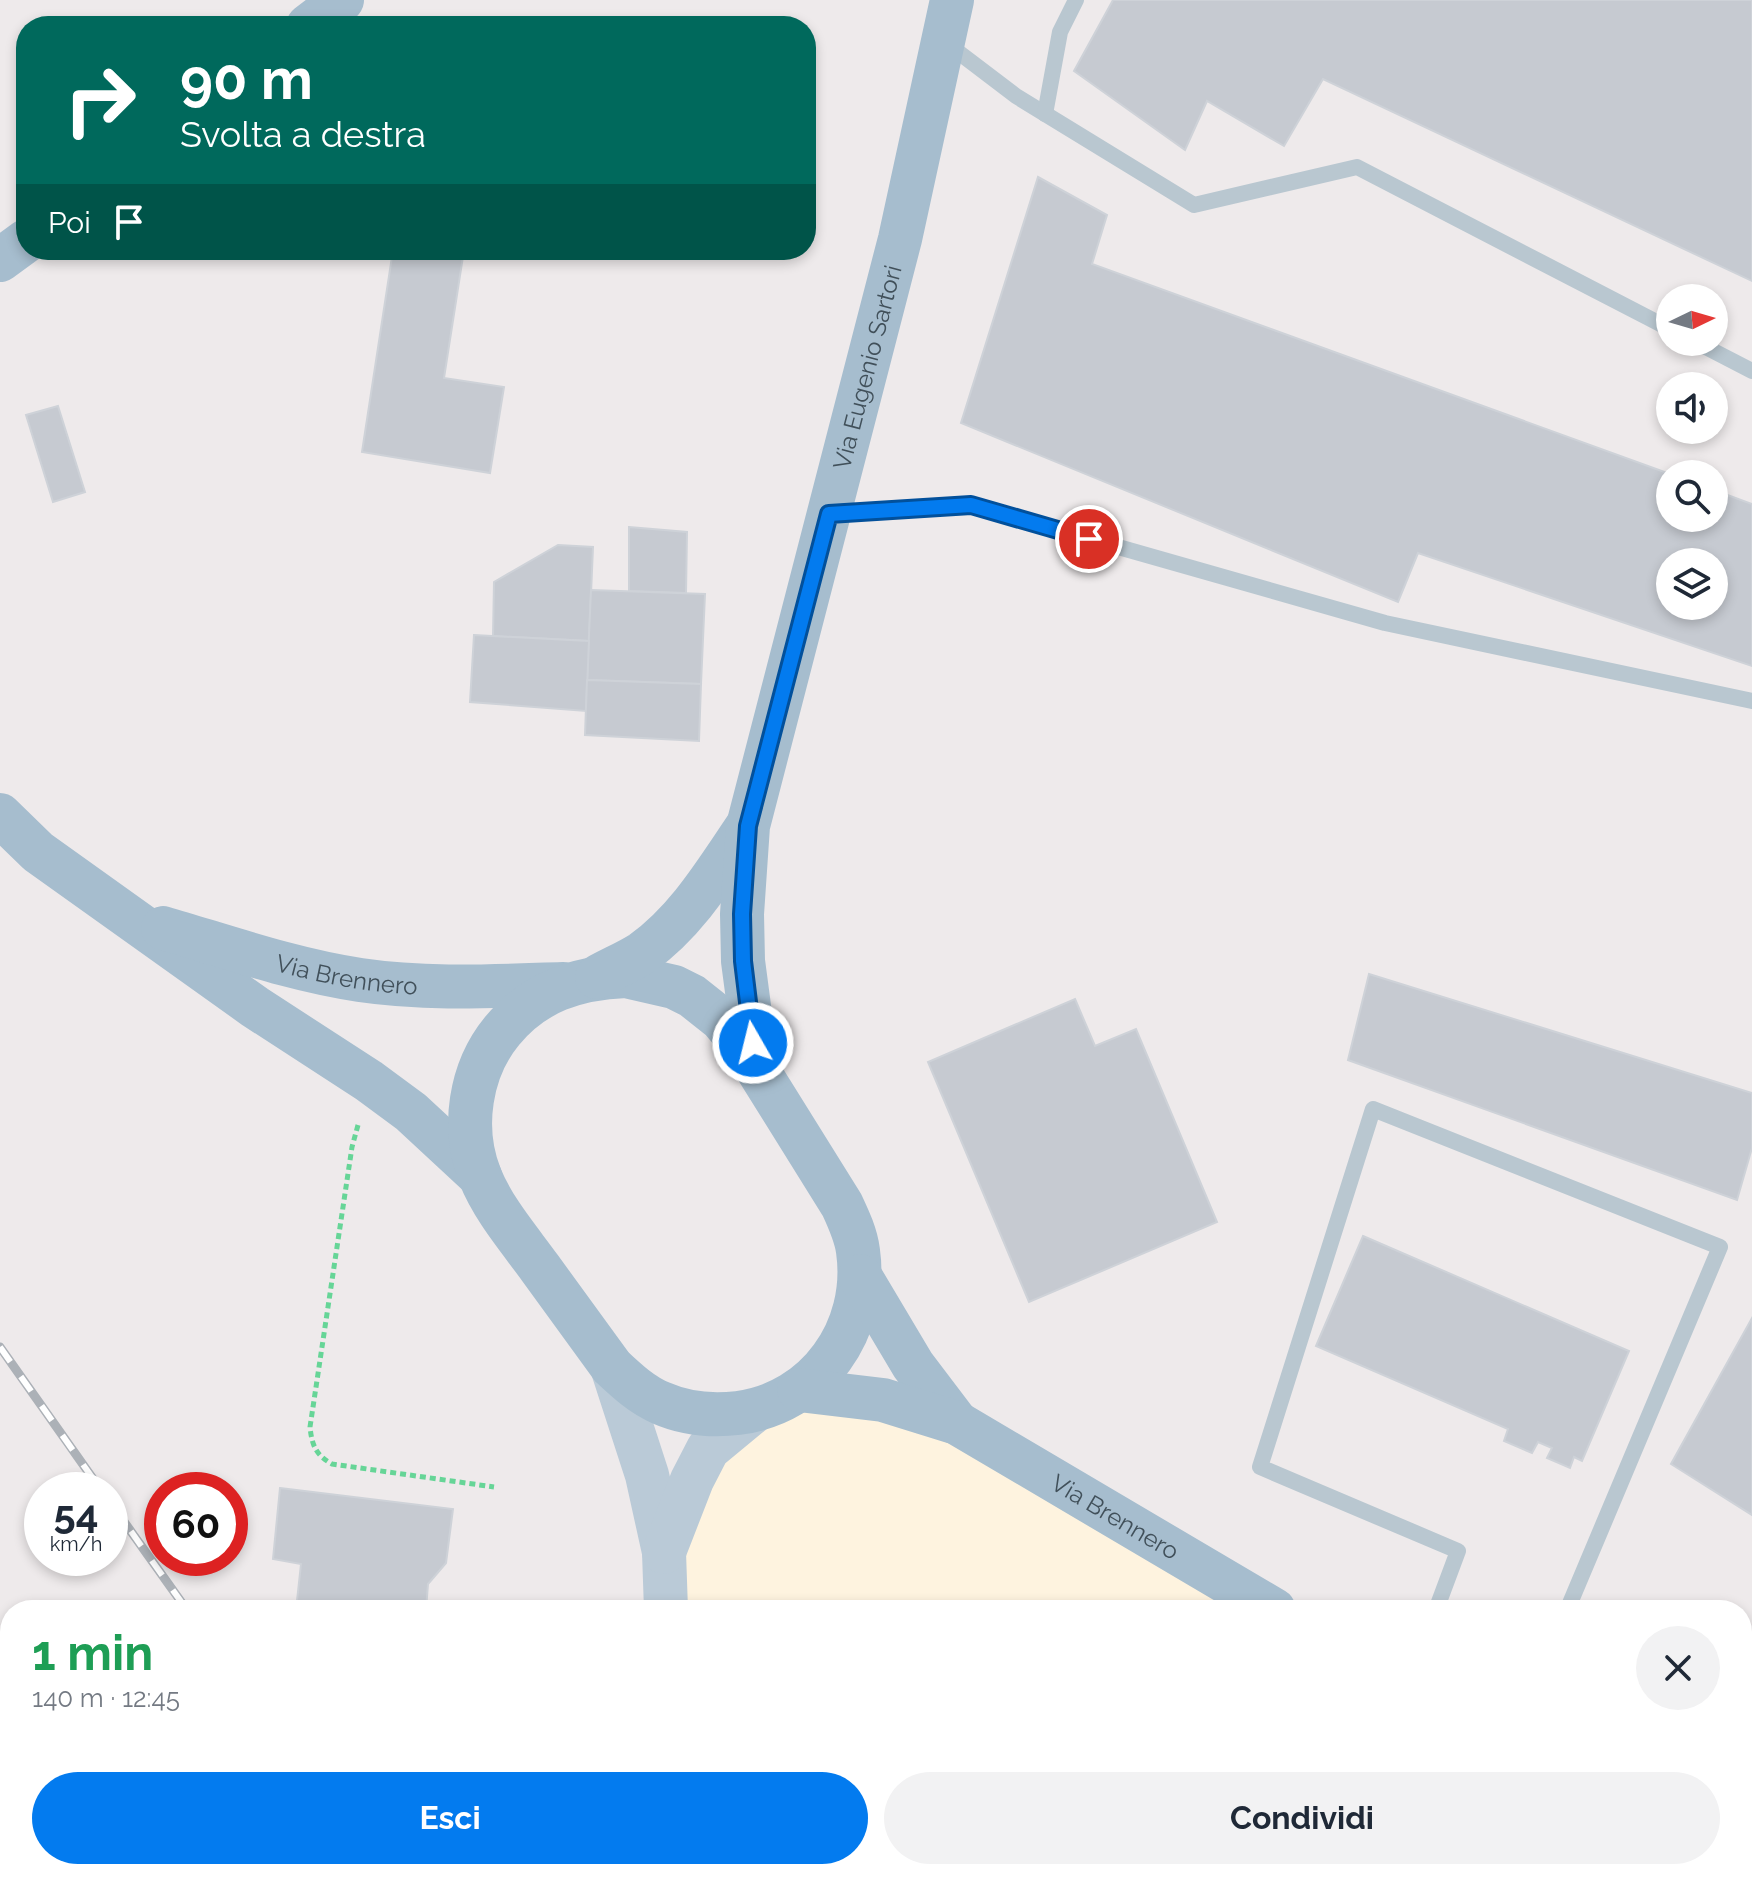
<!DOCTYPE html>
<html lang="it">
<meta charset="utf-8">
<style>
body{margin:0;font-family:Raleway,sans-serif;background:#f2f2f3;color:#1f2937;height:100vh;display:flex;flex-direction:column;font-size:30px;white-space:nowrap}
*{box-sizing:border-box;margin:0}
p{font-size:26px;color:#747a83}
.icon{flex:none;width:44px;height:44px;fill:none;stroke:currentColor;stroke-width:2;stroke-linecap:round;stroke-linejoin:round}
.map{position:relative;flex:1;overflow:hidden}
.details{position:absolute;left:0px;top:1600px;width:1752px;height:280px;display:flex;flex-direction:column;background:#fff;border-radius:32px 32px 0 0;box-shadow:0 4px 12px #0003}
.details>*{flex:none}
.guide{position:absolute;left:16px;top:16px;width:800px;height:244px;border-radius:32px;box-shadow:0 4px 12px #0003;background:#00695c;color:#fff;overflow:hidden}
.needle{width:52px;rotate:85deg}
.buttons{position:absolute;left:1656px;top:284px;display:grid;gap:16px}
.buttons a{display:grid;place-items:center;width:72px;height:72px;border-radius:50%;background:#fff;box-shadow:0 4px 12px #0003;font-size:40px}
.speed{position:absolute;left:24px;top:1472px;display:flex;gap:16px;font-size:40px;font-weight:700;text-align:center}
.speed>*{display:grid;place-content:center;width:104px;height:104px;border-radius:50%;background:#fff;box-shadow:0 4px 12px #0003;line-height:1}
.speed small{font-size:20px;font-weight:400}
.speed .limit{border:12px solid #d22;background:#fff;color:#111}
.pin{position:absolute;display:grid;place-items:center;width:68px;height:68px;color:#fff;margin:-34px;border:4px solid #fff;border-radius:50%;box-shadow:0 2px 8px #0007}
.me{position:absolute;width:88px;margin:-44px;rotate:352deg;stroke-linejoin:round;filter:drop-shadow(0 0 6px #0008)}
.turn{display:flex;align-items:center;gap:28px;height:168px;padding:0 32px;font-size:36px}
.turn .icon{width:104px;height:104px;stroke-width:2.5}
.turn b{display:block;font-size:56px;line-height:68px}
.then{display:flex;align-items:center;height:76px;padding:0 32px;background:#0003;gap:16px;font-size:30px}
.round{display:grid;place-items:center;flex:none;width:84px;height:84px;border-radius:42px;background:#f2f2f3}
.head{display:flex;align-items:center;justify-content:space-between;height:136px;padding:0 32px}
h1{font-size:48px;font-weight:700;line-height:60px;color:#1e9e55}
.button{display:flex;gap:16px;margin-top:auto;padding:16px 32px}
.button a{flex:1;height:92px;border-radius:48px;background:#037bef;color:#fff;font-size:32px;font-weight:700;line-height:92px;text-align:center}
.button a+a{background:#f2f2f3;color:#1f2937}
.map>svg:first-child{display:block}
.commercial{fill:#fef3df}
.green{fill:#b1f3c6}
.building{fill:#c6cad1;stroke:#ced2d8;stroke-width:2;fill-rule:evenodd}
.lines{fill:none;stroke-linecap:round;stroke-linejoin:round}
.path{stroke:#66d597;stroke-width:5;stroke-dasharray:6 4;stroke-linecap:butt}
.lane{stroke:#b9c7d0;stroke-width:16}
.secondary{stroke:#bacad7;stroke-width:44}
.primary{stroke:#a6bdce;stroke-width:44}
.rail-casing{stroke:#acb1b7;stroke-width:9}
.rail{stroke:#fff;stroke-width:6;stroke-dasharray:18;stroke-linecap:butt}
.route-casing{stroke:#02509b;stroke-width:20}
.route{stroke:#037bef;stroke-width:14}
.labels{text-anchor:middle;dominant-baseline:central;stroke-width:6;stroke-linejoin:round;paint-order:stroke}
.street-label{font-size:24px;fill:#41505a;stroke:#fff}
</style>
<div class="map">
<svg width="1752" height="1880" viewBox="0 0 1752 1880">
<rect width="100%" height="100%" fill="#eeeaeb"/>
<g class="commercial">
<polygon points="795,1406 879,1414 947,1439 1244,1610 678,1610 675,1552 715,1465"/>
<polygon points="691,1870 1697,1870 1714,1880 693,1880"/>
</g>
<polygon class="green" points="409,1870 657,1870 658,1880 416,1880"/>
<g class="building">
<polygon points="1113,0 1752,0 1752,281 1323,79 1284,146 1207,101 1185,150 1074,71"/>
<path d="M1038 177 1107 215 1092 264 1670 474V518H1714V490L1752 504V666L1418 553 1398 602 961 423ZM1670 562H1714V606H1670Z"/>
<polygon points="393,250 464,250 444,378 504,387 490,473 362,452"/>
<polygon points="58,406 85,492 53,502 26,415"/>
<polygon points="629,527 687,532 686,593 629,591"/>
<polygon points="558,545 593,547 589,641 493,636 494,582"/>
<polygon points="591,590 705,594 701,684 587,680"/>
<polygon points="474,635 589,641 586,711 470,702"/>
<polygon points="587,680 701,684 699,741 585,735"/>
<polygon points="1369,974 1752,1093 1752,1148 1737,1200 1348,1060"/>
<polygon points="1075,999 1095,1046 1136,1029 1217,1222 1029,1302 928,1062"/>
<polygon points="1363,1236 1629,1351 1582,1461 1574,1457 1570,1468 1547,1458 1552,1448 1538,1442 1532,1453 1504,1441 1508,1429 1316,1346"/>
<polygon points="1752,1318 1752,1515 1671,1464"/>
<polygon points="280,1488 453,1509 446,1563 428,1584 426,1610 296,1610 301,1564 273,1559"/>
<polygon points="762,1870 873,1870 866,1880 763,1880"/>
<polygon points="940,1870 1237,1870 1254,1880 934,1880"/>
</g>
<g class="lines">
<path class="path" d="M358 1125 352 1147 310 1427C312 1446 316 1455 332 1464L494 1487"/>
<g class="lane">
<polyline points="945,42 1016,96 1194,205 1357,167 1670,329"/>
<polyline points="1045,114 1060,32 1076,0"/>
<polyline points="1696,342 1752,371"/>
<polyline points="831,514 971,505 1385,623 1752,701"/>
<polyline points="1436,1610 1458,1551 1260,1467 1373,1109 1720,1247 1568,1608 1572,1610"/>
<polyline points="1742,1708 1752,1713"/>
</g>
<g class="secondary">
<polyline points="612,1367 647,1475 664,1552 666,1610"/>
<polyline points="664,1552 692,1480 708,1449 754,1411"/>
<polyline points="676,1870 677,1880"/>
</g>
<g class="primary">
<polyline points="308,26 342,0"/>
<polyline points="0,260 26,241"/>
<polyline points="0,815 38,852 255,1007 369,1081 411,1112 480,1176"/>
<path id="s1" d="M163 928C228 947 293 970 360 980 427 990 495 986 563 984"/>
<path d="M626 976 674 987 692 996 721 1019 741 1043 842 1205C849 1220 856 1235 858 1251 869 1329 817 1403 738 1413 712 1416 686 1414 661 1403 642 1395 627 1381 612 1367 588 1334 564 1301 540 1268 519 1239 493 1209 480 1176 461 1128 470 1070 502 1031 535 991 577 978 626 976Z"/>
<path d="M597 977C611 969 628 962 642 953 687 921 716 872 746 828"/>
<path id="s2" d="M756 1059 743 961 742 914 748 826 900 239 952 0"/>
<polyline points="860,1276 913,1365 957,1423"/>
<path id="s3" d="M799 1390 883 1400 957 1423 1274 1610"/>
<polyline points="1721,1870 1738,1880"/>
</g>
<g class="rail-casing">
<g id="rail">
<polyline points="0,1347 101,1490"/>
<polyline points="110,1502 187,1610"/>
<polyline points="372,1870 379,1880"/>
</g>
</g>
<use href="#rail" class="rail"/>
</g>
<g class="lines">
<g class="route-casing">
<polyline id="route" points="753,1043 743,961 742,914 748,826 829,514 971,505 1089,539"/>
</g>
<use href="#route" class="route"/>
</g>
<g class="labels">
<g class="street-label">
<text stroke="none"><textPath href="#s2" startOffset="708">Via Eugenio Sartori</textPath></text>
<text stroke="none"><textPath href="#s1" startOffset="190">Via Brennero</textPath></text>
<text stroke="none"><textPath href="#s3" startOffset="346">Via Brennero</textPath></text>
</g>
</g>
</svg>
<div class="buttons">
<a><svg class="needle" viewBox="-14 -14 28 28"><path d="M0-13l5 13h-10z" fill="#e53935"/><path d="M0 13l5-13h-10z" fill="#747a83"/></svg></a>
<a><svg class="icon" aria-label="sound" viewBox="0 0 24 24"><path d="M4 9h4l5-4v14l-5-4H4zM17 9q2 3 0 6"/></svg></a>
<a><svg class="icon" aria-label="search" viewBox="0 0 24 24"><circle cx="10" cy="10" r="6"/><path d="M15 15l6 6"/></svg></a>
<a><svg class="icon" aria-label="layers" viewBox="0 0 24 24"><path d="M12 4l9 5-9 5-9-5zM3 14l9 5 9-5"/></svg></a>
</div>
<div class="speed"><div>54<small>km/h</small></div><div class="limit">60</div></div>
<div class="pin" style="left:1089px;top:539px;background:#d93025"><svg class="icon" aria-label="arrive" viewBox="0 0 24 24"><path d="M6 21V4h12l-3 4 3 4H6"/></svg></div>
<svg class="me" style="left:753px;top:1043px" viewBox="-20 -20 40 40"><circle r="17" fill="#037bef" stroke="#fff" stroke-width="3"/><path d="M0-11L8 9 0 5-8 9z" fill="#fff"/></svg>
<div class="guide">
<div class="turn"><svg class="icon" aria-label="right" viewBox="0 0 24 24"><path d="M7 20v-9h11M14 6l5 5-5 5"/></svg><div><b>90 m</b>Svolta a destra</div></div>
<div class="then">Poi<svg class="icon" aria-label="arrive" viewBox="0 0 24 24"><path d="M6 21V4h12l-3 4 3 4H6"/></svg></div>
</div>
<section class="details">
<div class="head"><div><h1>1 min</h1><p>140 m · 12:45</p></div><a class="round"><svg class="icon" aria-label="close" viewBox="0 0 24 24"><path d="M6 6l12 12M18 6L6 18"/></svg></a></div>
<div class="button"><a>Esci</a><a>Condividi</a></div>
</section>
</div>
